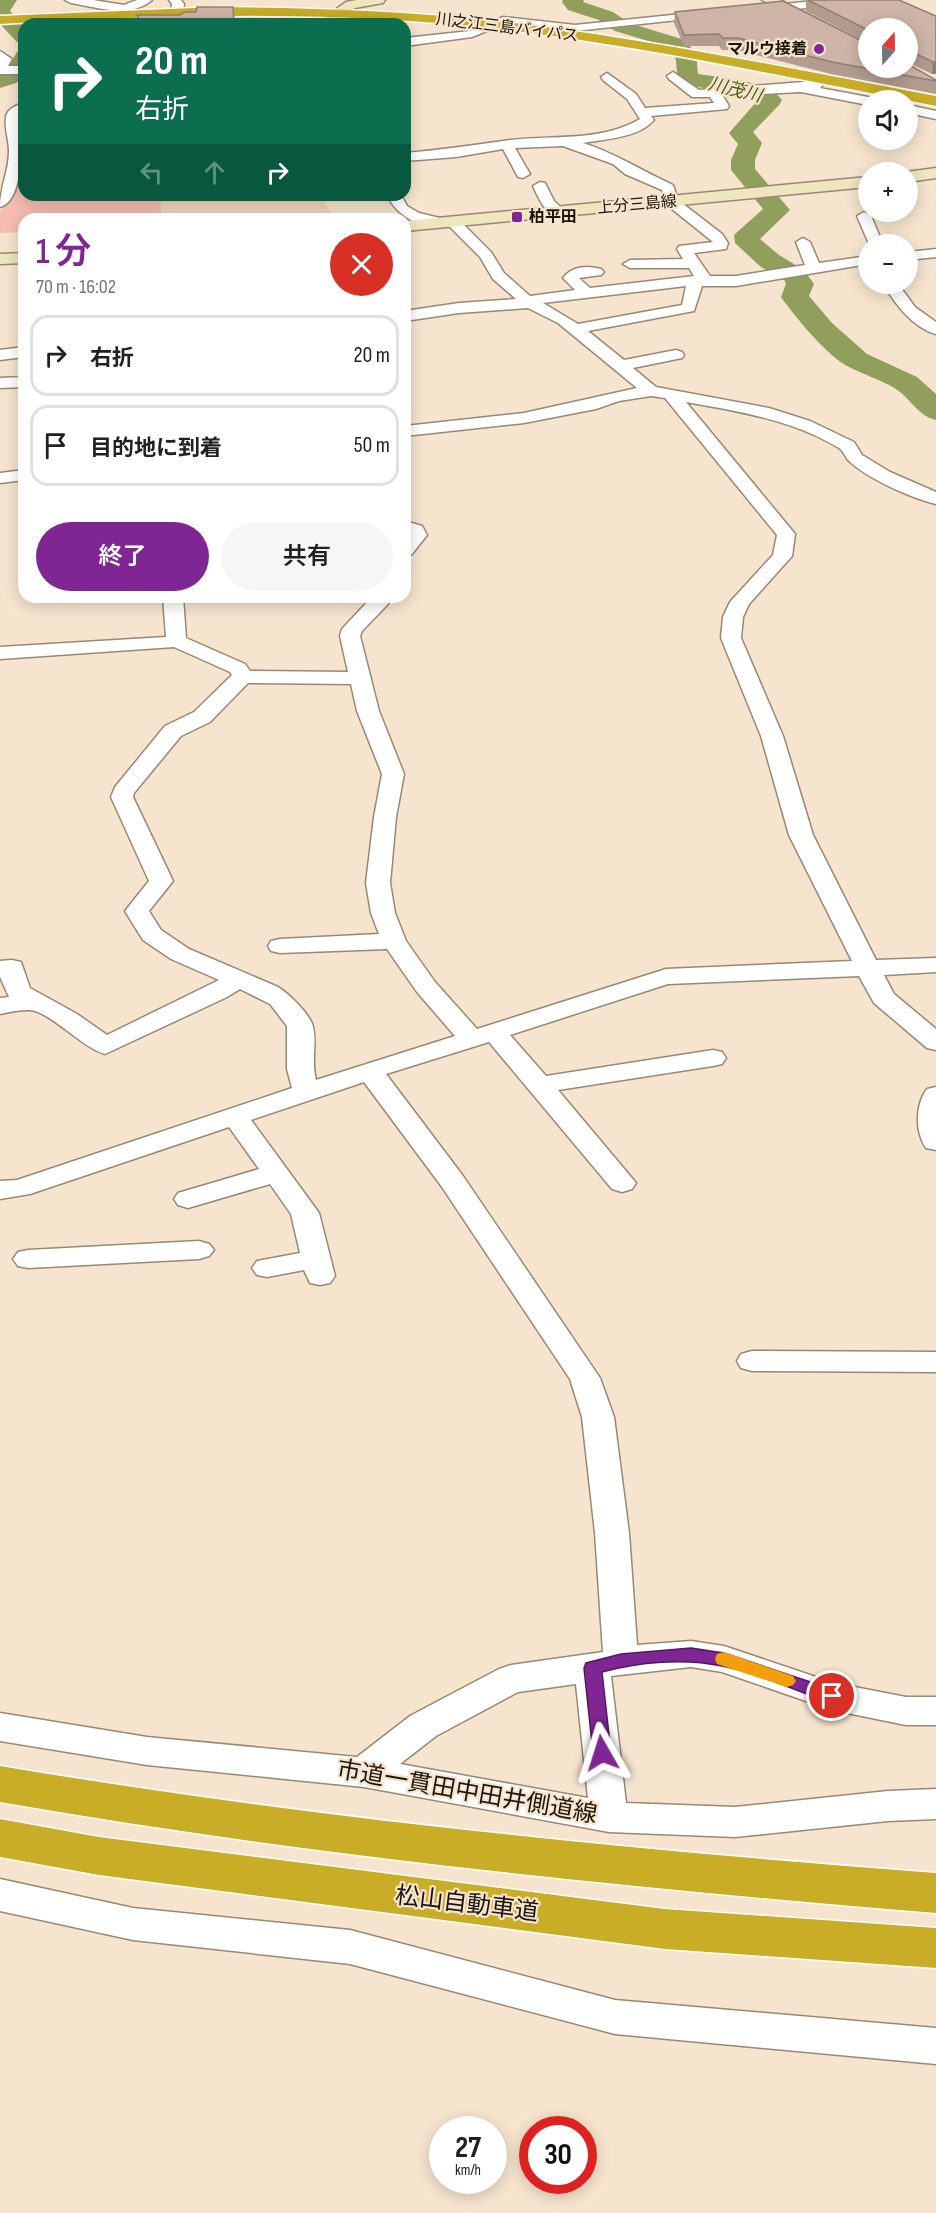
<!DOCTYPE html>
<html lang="ja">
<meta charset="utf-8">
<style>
body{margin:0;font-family:"Sofia Sans Condensed","Noto Sans JP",sans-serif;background:#f6f6f6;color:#202124;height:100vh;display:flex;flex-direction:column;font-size:22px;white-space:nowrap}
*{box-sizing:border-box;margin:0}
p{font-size:20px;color:#757577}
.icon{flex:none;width:33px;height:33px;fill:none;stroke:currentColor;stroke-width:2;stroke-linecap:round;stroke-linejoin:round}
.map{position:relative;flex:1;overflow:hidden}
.sheet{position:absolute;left:18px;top:213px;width:393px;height:390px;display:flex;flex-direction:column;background:#fff;border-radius:18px;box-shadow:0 3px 15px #0003}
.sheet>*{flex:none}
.hud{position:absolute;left:18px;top:18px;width:393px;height:183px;border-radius:18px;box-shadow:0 3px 15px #0003;background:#0b6e4f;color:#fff;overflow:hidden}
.needle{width:39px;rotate:20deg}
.tools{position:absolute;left:858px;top:18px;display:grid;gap:12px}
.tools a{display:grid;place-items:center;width:60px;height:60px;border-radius:50%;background:#fff;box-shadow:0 3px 15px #0003;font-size:30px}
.speed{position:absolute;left:429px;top:2116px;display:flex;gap:12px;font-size:30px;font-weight:700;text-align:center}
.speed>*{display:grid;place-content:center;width:78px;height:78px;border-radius:50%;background:#fff;box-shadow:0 3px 15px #0003;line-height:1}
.speed small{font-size:15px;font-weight:400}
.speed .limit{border:9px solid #d22;background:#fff;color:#111}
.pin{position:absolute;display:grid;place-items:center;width:51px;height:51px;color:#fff;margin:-26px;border:3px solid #fff;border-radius:50%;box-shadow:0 2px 6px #0007}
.me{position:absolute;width:66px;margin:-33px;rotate:354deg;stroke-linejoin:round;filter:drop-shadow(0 0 4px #0008)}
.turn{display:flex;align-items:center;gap:21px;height:126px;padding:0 18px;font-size:27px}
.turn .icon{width:78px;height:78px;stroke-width:2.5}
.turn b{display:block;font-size:42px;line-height:51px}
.lanes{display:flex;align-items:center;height:57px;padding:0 18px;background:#0003;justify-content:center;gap:30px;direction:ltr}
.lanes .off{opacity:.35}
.round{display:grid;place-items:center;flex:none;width:63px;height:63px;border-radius:32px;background:#f6f6f6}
.summary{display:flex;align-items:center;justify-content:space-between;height:102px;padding:0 18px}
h1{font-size:36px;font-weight:600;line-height:45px;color:#7f2694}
.action{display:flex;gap:12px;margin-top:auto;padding:12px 18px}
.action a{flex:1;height:69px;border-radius:36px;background:#7f2694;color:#fff;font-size:24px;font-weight:600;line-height:69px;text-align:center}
.action a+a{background:#f6f6f6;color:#202124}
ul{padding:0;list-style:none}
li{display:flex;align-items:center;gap:18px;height:81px;margin:0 12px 9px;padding:0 6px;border:3px solid #e0e0e0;border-radius:18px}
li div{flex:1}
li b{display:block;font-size:22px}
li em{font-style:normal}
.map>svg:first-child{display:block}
.built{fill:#efd8bc}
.green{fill:#f6bcb3}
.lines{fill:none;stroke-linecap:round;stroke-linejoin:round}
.river{fill:#919f5d;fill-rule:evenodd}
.street-casing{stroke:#988874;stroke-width:3}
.secondary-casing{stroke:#988874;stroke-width:3}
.highway-casing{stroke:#fff;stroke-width:3}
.street{fill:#fff;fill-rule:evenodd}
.secondary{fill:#efe6be;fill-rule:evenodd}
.highway{fill:#c9ad26;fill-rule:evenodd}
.wall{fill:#b29c90}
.shaded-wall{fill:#917f76}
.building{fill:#cfb5a8;stroke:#917f76;stroke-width:1.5}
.route{fill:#7f2694;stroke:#531960;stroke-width:1.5}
.slow{fill:#f59e0b}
.poi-dot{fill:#7f2694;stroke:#f6e4ce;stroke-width:2}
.labels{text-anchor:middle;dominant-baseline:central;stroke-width:4.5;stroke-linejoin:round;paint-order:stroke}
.far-street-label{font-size:16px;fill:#1b150d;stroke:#f6e4ce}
.far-poi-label{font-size:16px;font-weight:bold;fill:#1b150d;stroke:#f6e4ce;text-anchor:end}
.far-water-label{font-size:18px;font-style:italic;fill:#4f5b10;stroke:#f6e4ce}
.near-street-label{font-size:24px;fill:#1b150d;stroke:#f6e4ce}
</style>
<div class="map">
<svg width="936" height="2213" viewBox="0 0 936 2213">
<rect width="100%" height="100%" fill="#f6e4ce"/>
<polygon class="built" points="24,177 24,195 327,195 324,201 332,214 316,216 317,219 24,219 24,232 0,233 0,213 19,179"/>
<polygon class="green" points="24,177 24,195 161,195 161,219 24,219 24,232 0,233 0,213 19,179"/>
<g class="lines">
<g class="river">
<polygon points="0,0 17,0 10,11 24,26 24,44 17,42 0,24"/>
<path d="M563 0H584L583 2 613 12 629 23 685 40 696 54 698 74C722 78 768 80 782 100L779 105 753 132 762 143 755 160V169L790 210 760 239 779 255 804 270 814 284 809 296 832 323 867 354 917 377 936 394V420C918 416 911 399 896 389 882 380 864 375 849 367 827 356 796 318 781 297L786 284 785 281 761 267 735 243 734 235 763 209 731 170V160L738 144 729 133 758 100 754 97 682 84C673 73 680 60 671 48L615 31 599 20 568 10 562 2Z"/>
<polygon points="24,50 24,76 16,83 0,88 0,73 9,66 17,52"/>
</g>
<g class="street-casing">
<g id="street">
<path d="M65 0H93L124 5 137 0H152C130 19 96 7 71 3Z"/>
<polygon points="169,0 181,0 184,4 183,11 188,16 181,24 154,24 154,20 174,19 176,16 171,12 172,4"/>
<polygon points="824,0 865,0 859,3 755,13 749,10 755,7"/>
<polygon points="711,11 715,12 715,16 575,31 504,24 472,37 405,46 405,38 470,31 503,17 575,25"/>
<polygon points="0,51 12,59 8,66 24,66 24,74 0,74"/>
<path d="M673 72 699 90 817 81 823 85 820 88 868 97 874 100H868V105L801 92 723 96 729 106 727 109 651 116 654 120C638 138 606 139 583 143 615 153 642 171 673 185L678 200 722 234 728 243 726 249 694 253 710 276H736L805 265 796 242 803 238 810 242 819 263 868 256V264L736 286H702L694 311 588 331 624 360 676 350 682 352 684 355 682 358 633 368 656 387 769 408 810 421 854 442 862 455 890 472 936 492V504C911 498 869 479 850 462 845 458 844 451 839 448 793 420 738 411 686 402L795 534 792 556 749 604 743 617 741 638 783 736 813 835 876 960 936 958V972L884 975 894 994 936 1029V1050L927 1048 874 1003 859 976 668 984 510 1035 546 1076 713 1050 722 1052 726 1058 722 1064 713 1066 558 1090 636 1183 632 1189 622 1192 612 1189 489 1042 386 1074 463 1176 600 1378 614 1417 629 1533 637 1645 691 1641 724 1646 834 1683 906 1697H936V1725H906L832 1710 722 1672 691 1667 611 1676 626 1803 735 1807 888 1791 936 1789V1819L888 1821 735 1837 609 1832 364 1787 147 1765 0 1741V1713L147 1737 357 1757 410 1716 499 1669 511 1665 603 1652 595 1533 582 1417 570 1379 442 1187 364 1082 251 1120 319 1213 335 1276 330 1283 320 1285 310 1283 304 1270 267 1277 257 1275 252 1268 257 1261 300 1253 291 1214 270 1184 188 1208 178 1205 174 1199 178 1193 259 1169 229 1127 30 1194 0 1199V1181L17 1180 292 1088 287 1069V1026L270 1004 240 989 227 997 105 1054C82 1048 48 1009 28 1010 19 1010 9 1012 0 1014V998L9 997 0 977V961L12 960 21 962 30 988 77 1014 107 1035 219 980 171 959 143 940 125 911 149 881 111 797 115 787 165 726 194 712 232 675 230 672 174 647 0 659V647L166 637 163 597H183L186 638 245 664 250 671 348 672 340 636 342 629 372 597H392L387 605 362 631 360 636 379 711 404 774 396 817 390 883 395 913 406 941 435 982 477 1029 666 969 852 961 789 835 761 736 721 638 723 617 730 602 773 555 777 535 665 398 651 396 619 401 596 409 524 423 405 436V426L524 413 637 388 558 323 528 308 459 313 405 321V311L459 303 516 299 493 279 480 257 449 226C425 232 397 217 387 195H401L407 206 419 213 448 220 458 219 491 252 504 273 530 296 575 290 563 278C572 266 587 265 601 269L604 272 601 275 579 278 590 288 694 276 689 268H630L623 264 630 260 683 259 677 249 679 246 713 242 667 205 662 190 625 174 613 164 563 146 515 148 530 174 523 178 518 177 503 149 456 157 405 161V153C440 150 475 145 510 140 553 135 601 142 640 119L627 99 603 80 601 77 607 73 636 94 645 108 714 103 710 97H692L669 79 667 76ZM686 286 682 305 578 324 543 303ZM248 683 351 684 357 711 382 774 374 817 366 883 371 913 379 934 280 939 271 941 268 946 271 951 280 953 387 949 417 992 455 1036 316 1080C311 1062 317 1044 313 1027 311 1015 288 993 278 987L189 949 161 930 149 911 173 881 133 797 134 793 181 736 210 722ZM576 1684 588 1798 400 1764 436 1736 518 1692Z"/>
<path d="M24 103V112L18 118C22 137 25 201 0 207 0 187 9 171 9 151 9 140 4 127 6 117 7 109 17 105 24 103Z"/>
<polygon points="908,105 936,111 936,119 908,113"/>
<path d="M540 182 545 183 554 201 566 212 564 215C547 219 539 199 533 186Z"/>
<polygon points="864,212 871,216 883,244 869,244 857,216"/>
<polygon points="936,249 936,257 908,260 908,252"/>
<path d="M884 284H898L915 307 936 322V334C913 328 894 303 884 284Z"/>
<polygon points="24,347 24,357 0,360 0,350"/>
<polygon points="24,377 24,387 0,388 0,378"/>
<polygon points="24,470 24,480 0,483 0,473"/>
<polygon points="405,521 422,526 427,535 412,554 405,556 405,538 408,534 405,533"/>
<path d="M936 1087V1150L926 1148C915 1132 915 1105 927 1089Z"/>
<polygon points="199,1241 209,1244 214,1250 209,1256 199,1259 28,1268 18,1266 13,1259 18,1252 28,1250"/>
<polygon points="752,1351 936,1352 936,1372 752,1371 741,1368 737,1361 741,1354"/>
<polygon points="0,1879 133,1908 350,1930 615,2000 936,2028 936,2064 615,2034 350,1964 133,1940 0,1911"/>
</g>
</g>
<g class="secondary-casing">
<g id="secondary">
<polygon points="356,0 385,0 383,3 355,8 331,22 324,18 346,2"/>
<polygon points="762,0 780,0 868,45 868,54"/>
<polygon points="936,168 936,178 908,182 906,172"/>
<polygon points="868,177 868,187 405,231 405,221"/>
<polygon points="24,253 24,263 0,264 0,254"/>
</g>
</g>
<g class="highway-casing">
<g id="highway">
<path d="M218 7C312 8 405 11 498 21 646 38 791 69 936 96V106C770 74 604 37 436 23 291 11 145 16 0 24V16Z"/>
<path d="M0 1766C310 1818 622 1849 936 1873V1913C622 1887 310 1856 0 1802Z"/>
<polygon points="0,1819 99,1837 665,1909 936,1928 936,1968 665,1949 99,1875 0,1857"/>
</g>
</g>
<use href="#street" class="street"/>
<use href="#secondary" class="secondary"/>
<use href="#highway" class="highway"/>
</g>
<g class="wall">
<polygon points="806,0 899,0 936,16 936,74 932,74 909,63 908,64 868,28 868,43 806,11"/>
<polygon points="675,12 936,80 936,94 831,74 737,50 722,50 719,46 684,46 674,23"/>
<polygon points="137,15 234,24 137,24"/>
</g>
<g class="shaded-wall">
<polygon points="910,51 909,63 908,64 908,53"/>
<polygon points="933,62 936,62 936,74 932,74"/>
</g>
<g class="building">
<polygon points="808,0 899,0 936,16 936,62 933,62 910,51 908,53 908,28 868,28 868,30"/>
<polygon points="783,1 868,44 868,68 908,68 908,64 936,80 936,81 832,62 738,38 723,38 719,34 684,35 675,12"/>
<polygon points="197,7 233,7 234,24 142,24 137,15 180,15 184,12 196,12"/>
</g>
<path class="route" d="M691 1648 724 1653 838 1691 841 1696 838 1701 832 1703C795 1691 759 1673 722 1666 683 1658 639 1662 602 1672L611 1753 609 1758 602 1760 596 1758 593 1753 584 1668 586 1663 621 1654Z"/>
<polygon class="slow" points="724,1652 793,1676 796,1681 793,1685 787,1687 717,1664 715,1659 717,1654"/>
<g class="poi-dot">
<circle cx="819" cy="49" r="6"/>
<rect x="511" y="211" width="12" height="12" rx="3"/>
</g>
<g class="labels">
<g class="far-street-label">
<text transform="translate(507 28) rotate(7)">川之江三島バイパス</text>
<text transform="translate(637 205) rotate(-5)">上分三島線</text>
</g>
<g class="far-poi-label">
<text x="807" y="49">マルウ接着</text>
<text x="529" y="217" text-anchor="start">柏平田</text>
</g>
<g class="far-water-label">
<text transform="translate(735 90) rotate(14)">川茂川</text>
</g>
<g class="near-street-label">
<text transform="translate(467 1792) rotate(10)">市道一貫田中田井側道線</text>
<text transform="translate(467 1904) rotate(7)">松山自動車道</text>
</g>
</g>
</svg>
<div class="tools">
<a><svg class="needle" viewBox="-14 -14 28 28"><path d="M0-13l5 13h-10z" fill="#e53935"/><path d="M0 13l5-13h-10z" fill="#757577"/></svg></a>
<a><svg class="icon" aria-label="sound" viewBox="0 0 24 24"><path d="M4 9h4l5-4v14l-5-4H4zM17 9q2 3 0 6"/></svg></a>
<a>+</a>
<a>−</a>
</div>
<div class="speed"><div>27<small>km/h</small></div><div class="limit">30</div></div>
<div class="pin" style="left:832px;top:1696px;background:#d93025"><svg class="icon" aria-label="arrive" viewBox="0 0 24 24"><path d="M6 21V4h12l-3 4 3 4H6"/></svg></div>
<svg class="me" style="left:602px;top:1753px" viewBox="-20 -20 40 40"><path d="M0-17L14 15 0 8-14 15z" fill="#7f2694" stroke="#fff" stroke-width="4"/></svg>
<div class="hud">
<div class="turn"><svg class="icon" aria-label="right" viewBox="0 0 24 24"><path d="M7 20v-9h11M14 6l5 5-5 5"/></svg><div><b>20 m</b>右折</div></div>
<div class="lanes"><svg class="icon off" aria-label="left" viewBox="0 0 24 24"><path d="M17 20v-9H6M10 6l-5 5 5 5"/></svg><svg class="icon off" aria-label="ahead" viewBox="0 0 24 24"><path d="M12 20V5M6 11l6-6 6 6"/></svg><svg class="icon" aria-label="right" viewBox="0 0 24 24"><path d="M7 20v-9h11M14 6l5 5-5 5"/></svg></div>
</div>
<section class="sheet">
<div class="summary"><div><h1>1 分</h1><p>70 m · 16:02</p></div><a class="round" style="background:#d93025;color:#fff"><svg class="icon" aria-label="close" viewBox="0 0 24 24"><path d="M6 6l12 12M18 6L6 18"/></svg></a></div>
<ul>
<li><svg class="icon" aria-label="right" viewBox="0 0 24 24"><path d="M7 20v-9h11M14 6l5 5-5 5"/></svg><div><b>右折</b></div><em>20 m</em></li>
<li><svg class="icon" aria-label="arrive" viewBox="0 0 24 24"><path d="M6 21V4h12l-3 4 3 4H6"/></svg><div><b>目的地に到着</b></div><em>50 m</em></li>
</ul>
<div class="action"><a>終了</a><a>共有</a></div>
</section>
</div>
